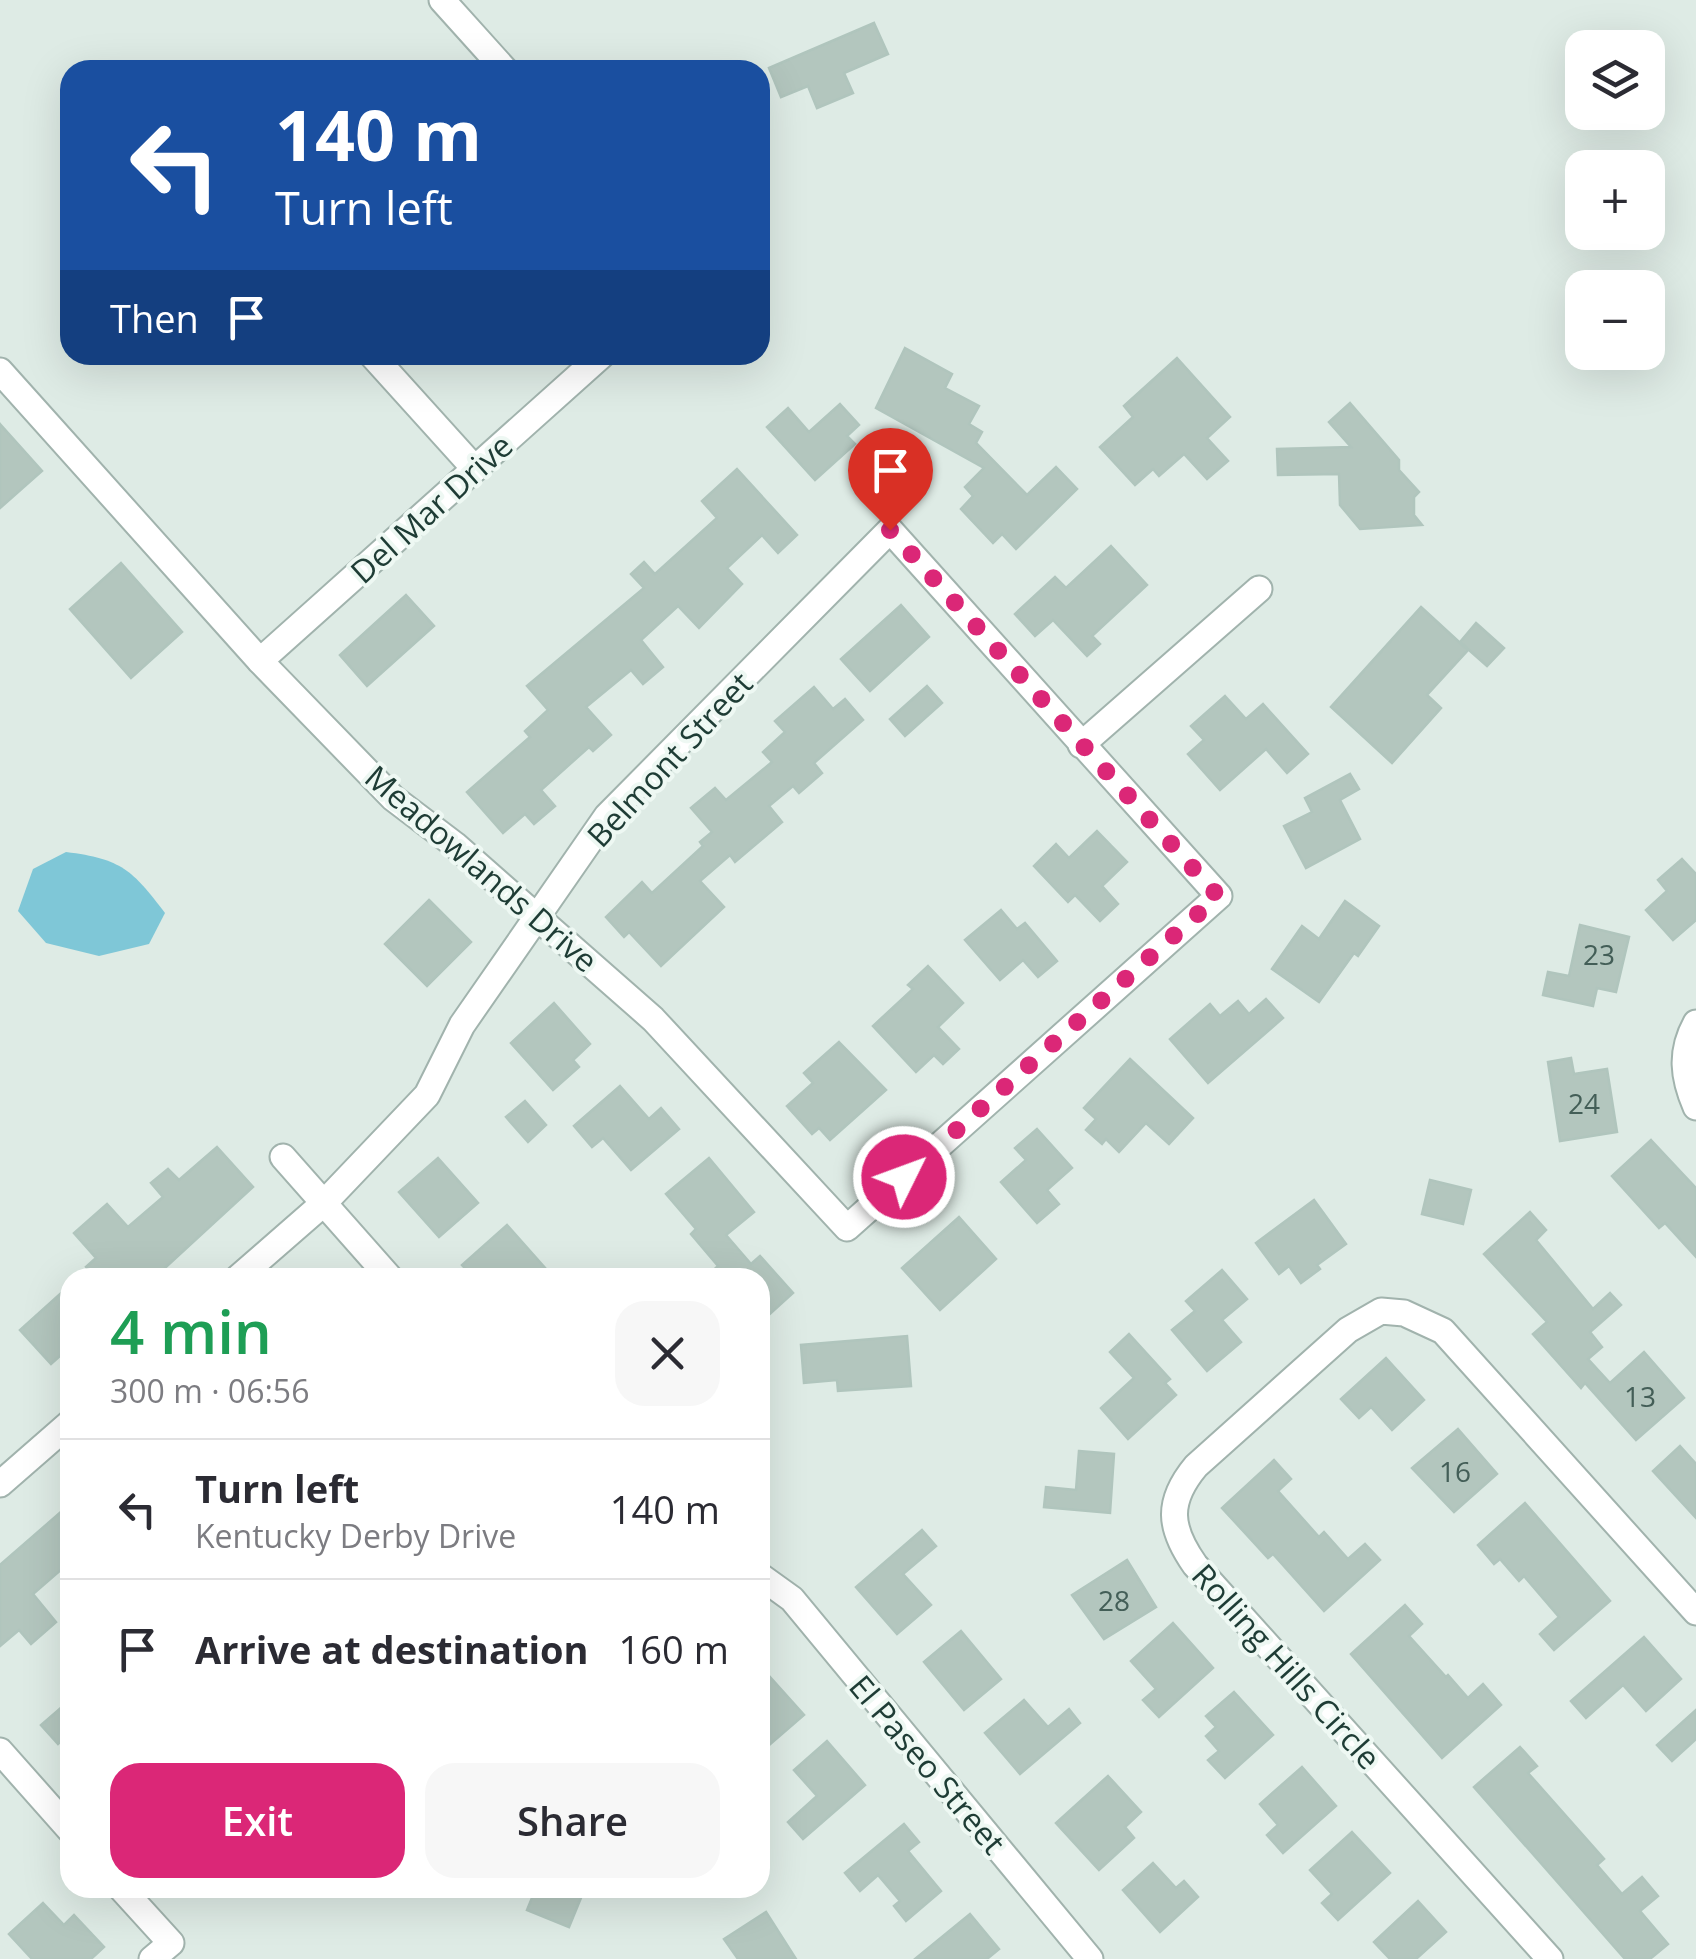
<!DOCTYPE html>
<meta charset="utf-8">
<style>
body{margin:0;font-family:"Open Sans",sans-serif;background:#f7f7f7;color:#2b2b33;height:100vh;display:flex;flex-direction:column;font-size:38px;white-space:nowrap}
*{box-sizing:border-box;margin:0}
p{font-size:32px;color:#7c7c81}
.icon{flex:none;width:55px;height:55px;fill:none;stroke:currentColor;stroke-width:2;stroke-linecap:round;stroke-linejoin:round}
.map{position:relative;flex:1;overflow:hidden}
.sheet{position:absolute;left:60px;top:1268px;width:710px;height:630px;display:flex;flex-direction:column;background:#fff;border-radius:30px;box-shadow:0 10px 40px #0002}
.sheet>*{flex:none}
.top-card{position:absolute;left:60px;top:60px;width:710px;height:305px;border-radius:30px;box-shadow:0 10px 40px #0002;background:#1a4fa0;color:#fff;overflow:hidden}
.buttons{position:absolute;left:1565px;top:30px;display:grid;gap:20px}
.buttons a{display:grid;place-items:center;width:100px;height:100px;border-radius:20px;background:#fff;box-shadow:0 10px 40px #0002;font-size:50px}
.pin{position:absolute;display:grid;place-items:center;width:85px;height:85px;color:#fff;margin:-102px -42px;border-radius:50% 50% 50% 0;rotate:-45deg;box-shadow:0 0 10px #0007}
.pin .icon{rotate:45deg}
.me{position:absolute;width:110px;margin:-55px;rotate:48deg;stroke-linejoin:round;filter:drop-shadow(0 0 8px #0008)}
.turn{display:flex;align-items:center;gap:35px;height:210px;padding:0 50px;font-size:45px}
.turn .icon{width:130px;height:130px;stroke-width:2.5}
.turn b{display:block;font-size:70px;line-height:85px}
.then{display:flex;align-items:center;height:95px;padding:0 50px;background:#0003;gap:20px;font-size:38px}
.round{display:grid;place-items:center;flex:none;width:105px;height:105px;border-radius:30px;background:#f7f7f7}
.headline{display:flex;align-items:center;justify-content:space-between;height:170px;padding:0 50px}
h1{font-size:60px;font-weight:600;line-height:75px;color:#1e9e55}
.primary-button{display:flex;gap:20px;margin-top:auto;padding:20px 50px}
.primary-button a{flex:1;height:115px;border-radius:30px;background:#db2777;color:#fff;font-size:40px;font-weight:600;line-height:115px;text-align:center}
.primary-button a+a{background:#f7f7f7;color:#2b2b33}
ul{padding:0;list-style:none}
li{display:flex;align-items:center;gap:30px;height:140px;padding:0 50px;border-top:2px solid #e1e1e2}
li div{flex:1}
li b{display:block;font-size:38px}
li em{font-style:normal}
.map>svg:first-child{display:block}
.water{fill:#7fc7d7}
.building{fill:#b3c6be;stroke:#b0c5bd;stroke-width:2.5}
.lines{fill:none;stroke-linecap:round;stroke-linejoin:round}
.minor-casing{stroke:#a1b3ad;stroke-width:29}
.minor{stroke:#fff;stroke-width:25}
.route{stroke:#db2777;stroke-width:18;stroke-dasharray:0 32.4}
.labels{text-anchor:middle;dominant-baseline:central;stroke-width:8;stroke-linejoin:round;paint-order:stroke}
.number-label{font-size:28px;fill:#435e57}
.street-label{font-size:32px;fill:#1e3c35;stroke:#eef8f3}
</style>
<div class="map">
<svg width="1696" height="1959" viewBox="0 0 1696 1959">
<rect width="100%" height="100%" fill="#deebe5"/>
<path class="water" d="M66 852C122 859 132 870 165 913L149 944 99 956 46 943 18 911 33 869Z"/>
<g class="building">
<polygon points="874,23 888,54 844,73 853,93 817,108 808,86 781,97 769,68"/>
<polygon points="905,348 952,374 945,388 979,406 969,424 982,432 976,443 1027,495 1056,467 1077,489 1016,549 1002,534 993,543 961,509 973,496 965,487 984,468 876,408"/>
<polygon points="1177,358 1230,417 1207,438 1228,461 1207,479 1184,454 1159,476 1153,469 1135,485 1100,447 1133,417 1124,406"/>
<polygon points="1350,403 1399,460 1399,470 1419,492 1414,497 1414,515 1422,525 1360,529 1340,505 1339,474 1278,475 1277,449 1351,447 1329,422"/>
<polygon points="840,404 859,425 847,436 855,444 815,480 767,427 788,408 809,432"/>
<polygon points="0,424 42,471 0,508"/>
<polygon points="737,469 797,535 778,553 762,535 727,568 742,584 699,628 678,606 641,640 663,667 643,684 631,670 586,707 611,735 593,751 589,747 541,790 555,806 534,824 525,814 503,833 467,792 530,737 525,731 548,710 527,686 644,588 631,574 644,562 655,574 717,518 702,501"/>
<polygon points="1111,546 1147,585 1092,636 1100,644 1087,656 1053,620 1035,636 1015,614 1055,577 1066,588"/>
<polygon points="121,563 182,632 131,678 70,609"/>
<polygon points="406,595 434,626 367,686 340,655"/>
<polygon points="901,605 929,637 870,691 841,659"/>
<polygon points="1421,607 1468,650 1427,695 1441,708 1392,763 1331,707"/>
<polygon points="1476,623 1504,648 1487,666 1460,642"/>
<polygon points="927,686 942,703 905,736 890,719"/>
<polygon points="814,687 833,709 845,699 863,720 814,763 822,773 799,793 793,786 769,806 782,822 735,862 730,855 700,881 724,907 661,966 629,932 624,937 606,917 642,882 652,893 703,846 700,842 712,832 691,808 715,788 726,800 772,762 763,752 785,732 775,721"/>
<polygon points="1225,696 1246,719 1263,704 1308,754 1287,773 1266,749 1220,790 1188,754 1204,740 1191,726"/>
<polygon points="1350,774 1359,789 1340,800 1360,839 1306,868 1284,826 1312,812 1305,798"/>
<polygon points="1097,831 1127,862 1102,886 1118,904 1100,921 1075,895 1068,902 1034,866 1056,844 1069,858"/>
<polygon points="1682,859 1696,874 1696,920 1673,940 1646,910 1667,891 1658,880"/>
<polygon points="429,900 471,942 427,986 385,944"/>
<polygon points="1345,901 1379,926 1358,956 1354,953 1319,1002 1272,969 1302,926 1319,939"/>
<polygon points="1001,910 1017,929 1025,923 1057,961 1038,977 1023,960 1000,980 965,940"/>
<polygon points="1580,925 1629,937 1616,992 1597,988 1593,1006 1543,995 1548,972 1569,976"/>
<polygon points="928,966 963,1003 938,1027 959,1049 943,1064 934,1055 916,1072 873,1026 913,989 908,985"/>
<polygon points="1266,999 1283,1018 1208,1083 1170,1039 1210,1004 1220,1016 1238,1001 1249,1014"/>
<polygon points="554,1003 590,1044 573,1060 579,1067 553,1090 511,1043"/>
<polygon points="839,1042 886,1090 830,1140 819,1128 812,1134 787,1106 813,1083 804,1073"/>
<polygon points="1571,1058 1574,1074 1607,1069 1617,1132 1560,1141 1548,1062"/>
<polygon points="1130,1059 1193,1118 1169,1144 1146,1123 1119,1152 1106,1139 1102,1144 1086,1130 1096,1119 1084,1108"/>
<polygon points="620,1086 649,1119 661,1108 679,1129 631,1170 603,1138 592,1147 574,1126"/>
<polygon points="525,1101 546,1125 528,1142 506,1117"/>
<polygon points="1037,1129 1072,1168 1047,1190 1059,1204 1037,1223 1001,1182 1026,1160 1015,1148"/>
<polygon points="1651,1140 1696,1188 1696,1257 1665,1223 1659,1228 1612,1176"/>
<polygon points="217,1147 253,1187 154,1278 95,1278 86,1267 96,1258 74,1233 107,1204 128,1227 163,1197 151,1183 168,1169 179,1180"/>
<polygon points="438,1158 478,1203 439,1237 399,1192"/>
<polygon points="709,1158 754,1212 726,1235 751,1264 760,1256 793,1293 760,1323 760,1278 705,1278 718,1266 691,1234 696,1229 666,1194"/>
<polygon points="1430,1180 1471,1190 1463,1224 1422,1214"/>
<polygon points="1314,1200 1346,1244 1317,1265 1320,1269 1301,1283 1289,1266 1279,1274 1256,1243"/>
<polygon points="1530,1212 1546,1230 1536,1240 1593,1309 1610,1293 1621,1305 1590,1332 1602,1347 1588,1359 1610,1383 1644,1352 1684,1398 1636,1440 1585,1383 1581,1388 1533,1334 1547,1322 1484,1254"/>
<polygon points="959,1217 996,1259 940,1310 902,1268"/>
<polygon points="507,1225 554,1278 474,1278 462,1265"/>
<polygon points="1222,1270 1247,1299 1222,1320 1241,1342 1207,1371 1172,1330 1195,1311 1186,1301"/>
<polygon points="70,1285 70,1347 51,1364 20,1330"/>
<polygon points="1129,1334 1170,1379 1165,1383 1176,1395 1128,1439 1101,1408 1134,1378 1110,1352"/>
<polygon points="907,1336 911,1386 838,1391 837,1380 804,1383 801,1345"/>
<polygon points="1386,1358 1424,1400 1392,1430 1371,1407 1359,1418 1341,1399"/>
<polygon points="1458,1429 1497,1474 1454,1512 1412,1468"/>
<polygon points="1680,1446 1696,1464 1696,1518 1653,1471"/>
<polygon points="1079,1451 1114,1454 1110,1513 1044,1507 1046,1487 1076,1490"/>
<polygon points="1274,1460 1291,1479 1278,1491 1319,1537 1324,1532 1348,1559 1365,1544 1380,1560 1324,1611 1273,1554 1268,1558 1222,1508"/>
<polygon points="1525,1503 1610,1601 1554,1650 1540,1634 1559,1617 1524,1576 1519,1581 1500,1559 1494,1564 1478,1545"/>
<polygon points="70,1504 70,1562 33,1594 56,1622 31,1644 19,1630 0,1646 0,1565"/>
<polygon points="922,1530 936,1546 903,1574 931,1605 897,1634 856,1587"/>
<polygon points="1127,1560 1156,1607 1104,1639 1072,1595"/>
<polygon points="1405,1605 1422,1624 1409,1636 1446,1677 1448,1675 1468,1698 1483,1684 1501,1705 1442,1758 1351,1654"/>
<polygon points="1173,1623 1213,1668 1159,1717 1143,1700 1156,1689 1131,1661"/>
<polygon points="961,1631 1001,1679 964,1710 924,1662"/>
<polygon points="1644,1637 1681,1679 1646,1711 1623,1685 1586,1718 1571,1701"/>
<polygon points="760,1666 804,1715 768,1746 760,1737"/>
<polygon points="1234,1692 1273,1735 1225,1778 1208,1760 1219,1751 1206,1736 1216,1727 1206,1716"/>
<polygon points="70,1700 70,1733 58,1744 41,1725"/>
<polygon points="1024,1700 1048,1727 1069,1709 1080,1723 1020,1774 985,1733"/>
<polygon points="1696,1710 1696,1739 1672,1761 1657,1745"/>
<polygon points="827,1741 865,1785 803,1839 788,1822 817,1796 794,1770"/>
<polygon points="1520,1747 1537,1766 1528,1773 1604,1859 1597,1865 1622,1894 1642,1877 1658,1896 1640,1911 1668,1944 1650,1959 1625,1959 1474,1787"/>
<polygon points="1302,1767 1336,1806 1283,1853 1267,1835 1278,1825 1260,1804"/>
<polygon points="1108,1776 1141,1812 1125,1827 1134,1838 1099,1870 1056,1823"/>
<polygon points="904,1824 919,1842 908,1851 941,1891 906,1921 894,1906 900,1901 878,1875 860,1891 845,1873"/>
<polygon points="1352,1832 1390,1873 1338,1920 1322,1903 1332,1894 1310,1870"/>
<polygon points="1153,1863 1176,1888 1184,1881 1198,1897 1160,1932 1123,1890"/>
<polygon points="536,1888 585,1888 569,1927 527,1910"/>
<polygon points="1418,1901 1446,1932 1416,1959 1390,1959 1374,1942"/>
<polygon points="43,1903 64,1925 74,1915 104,1947 91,1959 32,1959 9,1934"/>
<polygon points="766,1912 796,1959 738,1959 724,1939"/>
<polygon points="970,1914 999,1949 987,1959 915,1959"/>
</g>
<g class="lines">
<g class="minor-casing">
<g id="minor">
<polyline points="442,0 505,70"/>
<polyline points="372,355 475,469"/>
<polyline points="0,371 260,661 393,798 455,845 653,1019 847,1228 1219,896 890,530 607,816 462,1025 427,1095 324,1203 238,1278"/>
<polyline points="260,661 602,355"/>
<polyline points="1081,745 1259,589"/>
<path d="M1696 1023C1680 1052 1683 1077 1696 1107"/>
<polyline points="283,1157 390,1278"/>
<polyline points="0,1484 70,1423"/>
<polyline points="760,1576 792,1599 1090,1959"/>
<polyline points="0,1751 70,1830"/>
<polyline points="121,1888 171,1943 152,1959"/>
<path d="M1550 1959 1195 1565C1169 1528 1166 1502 1196 1466L1348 1330 1381 1311 1404 1313 1443 1331 1696 1612"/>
</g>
</g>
<use href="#minor" class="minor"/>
</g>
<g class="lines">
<polyline class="route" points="890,530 1218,896 904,1177"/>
</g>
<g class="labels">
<g class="number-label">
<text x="1599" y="954">23</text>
<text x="1584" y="1103">24</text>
<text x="1640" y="1396">13</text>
<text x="1455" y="1471">16</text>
<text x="1114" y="1600">28</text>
</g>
<g class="street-label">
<text transform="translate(431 508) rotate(-42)">Del Mar Drive</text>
<text transform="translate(669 759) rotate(-47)">Belmont Street</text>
<text transform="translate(482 868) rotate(41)">Meadowlands Drive</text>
<text transform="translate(1287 1666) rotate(48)">Rolling Hills Circle</text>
<text transform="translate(928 1764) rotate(50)">El Paseo Street</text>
</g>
</g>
</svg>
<div class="buttons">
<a><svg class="icon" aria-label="layers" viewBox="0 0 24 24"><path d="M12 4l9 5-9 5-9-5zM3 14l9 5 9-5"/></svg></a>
<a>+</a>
<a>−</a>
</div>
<div class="pin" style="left:890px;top:530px;background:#d93025"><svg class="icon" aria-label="arrive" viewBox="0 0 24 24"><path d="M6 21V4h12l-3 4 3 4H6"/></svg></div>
<svg class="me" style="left:904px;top:1177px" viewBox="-20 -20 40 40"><circle r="17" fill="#db2777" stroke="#fff" stroke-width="3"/><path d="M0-11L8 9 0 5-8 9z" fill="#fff"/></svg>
<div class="top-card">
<div class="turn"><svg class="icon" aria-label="left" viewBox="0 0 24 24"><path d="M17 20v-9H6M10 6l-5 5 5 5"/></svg><div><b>140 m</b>Turn left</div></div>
<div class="then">Then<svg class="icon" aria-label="arrive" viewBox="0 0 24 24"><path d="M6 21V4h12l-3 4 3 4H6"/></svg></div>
</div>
<section class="sheet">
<div class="headline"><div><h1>4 min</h1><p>300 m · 06:56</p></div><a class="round"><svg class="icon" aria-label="close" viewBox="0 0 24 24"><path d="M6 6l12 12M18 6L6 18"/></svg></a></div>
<ul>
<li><svg class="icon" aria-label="left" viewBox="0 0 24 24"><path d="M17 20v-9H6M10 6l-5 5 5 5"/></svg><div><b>Turn left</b><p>Kentucky Derby Drive</p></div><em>140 m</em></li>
<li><svg class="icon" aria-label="arrive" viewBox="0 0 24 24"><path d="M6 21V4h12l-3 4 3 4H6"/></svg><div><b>Arrive at destination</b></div><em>160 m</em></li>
</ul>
<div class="primary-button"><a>Exit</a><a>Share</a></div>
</section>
</div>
